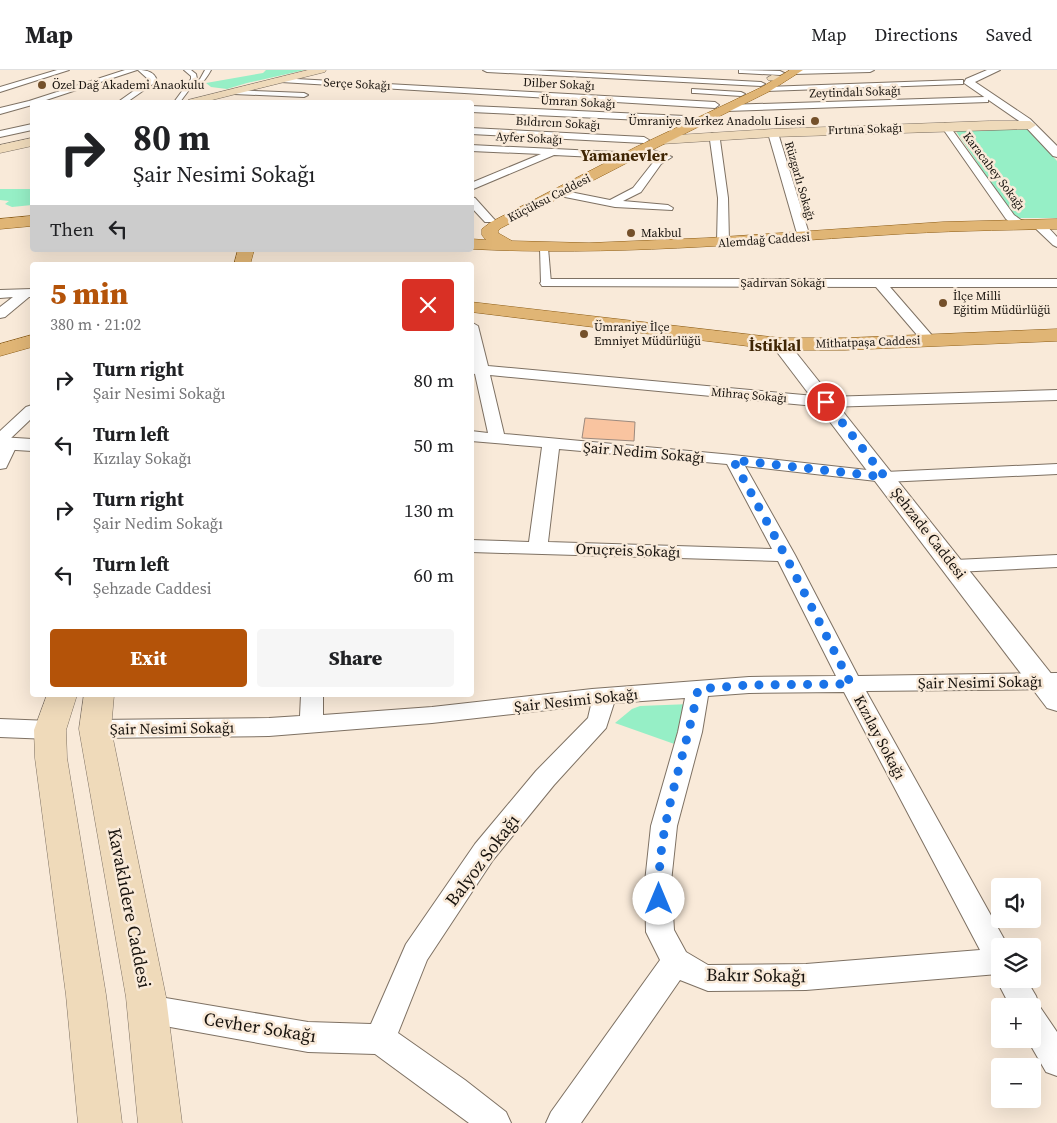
<!DOCTYPE html>
<meta charset="utf-8">
<style>
body{margin:0;font-family:"Source Serif 4",serif;background:#f6f6f6;color:#202124;height:100vh;display:flex;flex-direction:column;font-size:19px;white-space:nowrap}
*{box-sizing:border-box;margin:0}
p{font-size:16px;color:#757577}
.icon{flex:none;width:28px;height:28px;fill:none;stroke:currentColor;stroke-width:2;stroke-linecap:round;stroke-linejoin:round}
.map{position:relative;flex:1;overflow:hidden}
.sheet{position:absolute;left:30px;top:192px;width:444px;height:435px;display:flex;flex-direction:column;background:#fff;border-radius:5px;box-shadow:0 5px 20px #0002}
.sheet>*{flex:none}
.hud{position:absolute;left:30px;top:30px;width:444px;height:152px;border-radius:5px;box-shadow:0 5px 20px #0002;background:#fff;color:#202124;overflow:hidden}
.controls{position:absolute;left:991px;top:808px;display:grid;gap:10px}
.controls a{display:grid;place-items:center;width:50px;height:50px;border-radius:5px;background:#fff;box-shadow:0 5px 20px #0002;font-size:25px}
.pin{position:absolute;display:grid;place-items:center;width:42px;height:42px;color:#fff;margin:-21px;border:2px solid #fff;border-radius:50%;box-shadow:0 1px 5px #0007}
.me{position:absolute;width:55px;margin:-28px;rotate:0deg;stroke-linejoin:round;filter:drop-shadow(0 0 4px #0008)}
.turn{display:flex;align-items:center;gap:18px;height:105px;padding:0 20px;font-size:22px}
.turn .icon{width:65px;height:65px;stroke-width:2.5}
.turn b{display:block;font-size:35px;line-height:42px}
.then{display:flex;align-items:center;height:48px;padding:0 20px;background:#0003;gap:10px;font-size:19px}
.round{display:grid;place-items:center;flex:none;width:52px;height:52px;border-radius:5px;background:#f6f6f6}
.summary{display:flex;align-items:center;justify-content:space-between;height:85px;padding:0 20px}
h1{font-size:30px;font-weight:800;line-height:38px;color:#b45309}
.cta{display:flex;gap:10px;margin-top:auto;padding:10px 20px}
.cta a{flex:1;height:58px;border-radius:5px;background:#b45309;color:#fff;font-size:20px;font-weight:800;line-height:58px;text-align:center}
.cta a+a{background:#f6f6f6;color:#202124}
ul{padding:0;list-style:none}
li{display:flex;align-items:center;gap:15px;height:65px;padding:0 20px}
li div{flex:1}
li b{display:block;font-size:19px}
li em{font-style:normal}
header{display:flex;align-items:center;gap:30px;box-sizing:border-box;height:70px;padding:0 25px;background:#fff;border-bottom:1px solid #e0e0e0}
header strong{font-size:24px}
nav{display:flex;gap:28px;margin-inline-start:auto;font-size:18px}
.map>svg:first-child{display:block}
.green{fill:#96efc6}
.building{fill:#f9c4a0;stroke:#9c8a7e}
.lines{fill:none;stroke-linecap:round;stroke-linejoin:round}
.pedestrian-casing{stroke:#7e7163;stroke-width:2}
.minor-casing{stroke:#7e7163;stroke-width:2}
.tertiary-casing{stroke:#7e7163;stroke-width:2}
.secondary-casing{stroke:#7e7163;stroke-width:1}
.primary-casing{stroke:#8c5c15;stroke-width:1}
.pedestrian{fill:#fff;fill-rule:evenodd}
.minor{fill:#fff;fill-rule:evenodd}
.tertiary{fill:#fff;fill-rule:evenodd}
.secondary{fill:#efdaba;fill-rule:evenodd}
.primary{fill:#e0b575;fill-rule:evenodd}
.route{stroke:#1a73e8;stroke-width:9;stroke-dasharray:0 16.2}
.poi-dot{fill:#74502a;stroke:#f9ead9;stroke-width:2}
.labels{text-anchor:middle;dominant-baseline:central;stroke-width:5;stroke-linejoin:round;paint-order:stroke}
.far-street-label{font-size:12px;fill:#18130e;stroke:#f9ead9}
.far-poi-label{font-size:12px;fill:#18130e;stroke:#f9ead9;text-anchor:start}
.street-label{font-size:15px;fill:#18130e;stroke:#f9ead9}
.far-district-label{font-size:16px;font-weight:bold;fill:#3f2504;stroke:#f9ead9}
.near-street-label{font-size:18px;fill:#18130e;stroke:#f9ead9}
</style>
<header>
<strong>Map</strong>
<nav><a>Map</a><a>Directions</a><a>Saved</a></nav>
</header>
<div class="map">
<svg width="1057" height="1053" viewBox="0 0 1057 1053">
<rect width="100%" height="100%" fill="#f9ead9"/>
<g class="green">
<polygon points="266,0 305,0 247,13 227,19 211,17 206,13 263,3"/>
<polygon points="1025,55 1057,91 1057,148 1015,148 953,57"/>
<polygon points="0,119 32,119 32,135 12,137 5,134 9,131 0,130"/>
<polygon points="690,634 680,676 615,653 632,639 640,636"/>
</g>
<polygon class="building" points="585,348 635,352 634,371 582,368"/>
<g class="lines">
<g class="pedestrian-casing">
<g id="pedestrian">
<path d="M184 0H191L196 4 197 9 194 13 200 9 205 0H211C206 9 199 19 189 20L180 32H174L191 9V6Z"/>
<polygon points="544,175 548,178 551,213 546,216 541,213 540,178"/>
</g>
</g>
<g class="minor-casing">
<g id="minor">
<polygon points="57,0 69,0 0,22 0,17"/>
<polygon points="125,0 137,0 40,32 32,32 32,35 0,44 0,38 29,31"/>
<path d="M138 0C147 0 155 2 157 11L127 32H118L149 10Z"/>
<polygon points="483,0 532,0 761,12 765,14 761,16 487,2"/>
<polygon points="739,0 780,1 784,3 780,5 742,3 739,3"/>
<polygon points="793,0 874,0 870,2 794,4 790,2"/>
<polygon points="278,8 715,32 719,35 715,38 281,12 278,12"/>
<polygon points="960,10 963,10 963,14 766,21 762,19 766,17"/>
<polygon points="692,19 741,22 745,24 741,26 695,23 692,23"/>
<polygon points="231,20 304,23 308,25 304,27 234,24 231,24"/>
<polygon points="985,27 988,28 988,32 726,41 722,38 726,35"/>
<polygon points="471,36 685,46 689,49 685,52 471,42"/>
<path d="M945 53 948 54 1014 145 1021 150 1032 153C1042 148 1050 160 1057 167V177L1053 175 1033 156C1025 161 1013 155 1006 149L941 56Z"/>
<polygon points="32,54 32,60 0,67 0,61"/>
<polygon points="471,58 644,67 649,70 644,73 471,64"/>
<polygon points="773,60 778,63 810,167 808,169 804,170 798,167 768,63"/>
<polygon points="712,63 715,64 720,70 728,128 729,172 723,176 717,172 718,128 710,70 707,66"/>
<polygon points="471,75 616,82 621,85 616,88 554,85 471,120 471,113 541,84 471,81"/>
<polygon points="642,76 672,87 661,94 641,122 623,131 668,135 673,138 672,140 615,137 560,126 555,123 560,120 610,130 633,118 655,90 659,88 639,81 637,79"/>
<polygon points="471,127 475,128 493,148 495,150 493,152 485,152 471,137"/>
<polygon points="546,209 1057,209 1057,217 890,217 936,270 929,274 924,273 876,217 542,216 540,213"/>
<polygon points="32,219 32,227 29,227 5,247 0,248 0,237 13,227 0,228 0,220"/>
<path d="M471 252 478 256 488 296 826 327 1057 320V330L826 337 490 305 504 364 733 385 885 402 1057 394V404L885 412 745 396 795 485 858 606 1057 603V619L866 621 1008 876H1000V909H1026L1036 926 1040 937 1057 962V1006L1046 1002 1027 969H1032V936H1010L996 909 998 904 806 920 708 921 680 910 581 1053H546L551 1042 660 890 646 862 645 812 651 756 678 662 685 628 614 633 606 658 554 715 493 790 427 890 398 963 465 1010 506 1042 511 1053H469L375 984 308 982 148 953 138 949 133 939 138 929 148 925 308 952 371 954 406 874 475 774 536 701 588 648 591 635 432 653 269 666 95 668 87 665 83 659 87 653 95 650 269 648 300 646 301 625H323V645L432 637 592 619 749 607 836 606 778 491 471 482V470L529 472 542 377 471 371V361L488 363 475 304 471 303ZM559 379 727 394 772 479 548 472ZM844 622 980 880 806 894 708 895 686 882 674 860 671 812 677 756 702 662 708 626 749 623Z"/>
<polygon points="32,335 32,348 11,368 16,370 18,373 6,398 0,399 0,361 26,337"/>
<polygon points="1057,485 1057,497 955,502 948,500 945,496 948,492 955,490"/>
<polygon points="0,649 50,651 58,654 62,660 58,666 50,669 0,667"/>
</g>
</g>
<g class="tertiary-casing">
<g id="tertiary">
<polygon points="987,0 1000,0 975,12 1030,49 1057,76 1057,87 1053,86 1022,53 964,13 966,9"/>
<polygon points="780,269 786,270 1057,611 1057,641 1047,638 774,278 771,274 774,270"/>
<polygon points="0,367 32,369 32,381 0,379"/>
</g>
</g>
<g class="secondary-casing">
<g id="secondary">
<polygon points="308,0 326,0 325,2 204,32 186,32 188,30"/>
<polygon points="772,5 787,7 788,9 783,12 768,10 767,8"/>
<polygon points="990,51 1030,51 1036,55 1030,59 773,67 661,74 655,70 661,66 773,59"/>
<polygon points="32,68 32,76 0,83 0,75"/>
<polygon points="47,625 77,625 66,660 67,688 106,925 122,1053 78,1053 66,925 35,688 34,660"/>
<polygon points="84,625 114,625 111,659 166,927 182,1053 138,1053 126,927 79,659"/>
</g>
</g>
<g class="primary-casing">
<g id="primary">
<path d="M790 0H803L770 21 646 83 501 158 498 161V163L512 171 589 173 707 168 943 152 1057 149V159C999 160 941 161 883 165 745 174 610 186 471 179V169L486 170 482 165V159L491 152 636 77 762 17Z"/>
<polygon points="32,146 32,156 0,159 0,149"/>
<polygon points="238,180 254,180 250,195 234,195"/>
<polygon points="471,232 780,268 845,268 1057,259 1057,271 845,280 780,280 471,242"/>
<polygon points="32,265 32,277 0,286 0,274"/>
</g>
</g>
<use href="#pedestrian" class="pedestrian"/>
<use href="#minor" class="minor"/>
<use href="#tertiary" class="tertiary"/>
<use href="#secondary" class="secondary"/>
<use href="#primary" class="primary"/>
</g>
<g class="lines">
<path class="route" d="M659 829C656 757 685 689 698 619L748 615 851 614 785 485 733 390 885 407 826 332"/>
</g>
<g class="poi-dot">
<circle cx="42" cy="15" r="5"/>
<circle cx="815" cy="51" r="5"/>
<circle cx="631" cy="163" r="5"/>
<circle cx="943" cy="233" r="5"/>
<circle cx="584" cy="264" r="5"/>
</g>
<g class="labels">
<g class="far-street-label">
<text transform="translate(357 14) rotate(3)">Serçe Sokağı</text>
<text transform="translate(559 14) rotate(3)">Dilber Sokağı</text>
<text transform="translate(855 22) rotate(-2)">Zeytindalı Sokağı</text>
<text transform="translate(578 32) rotate(3)">Ümran Sokağı</text>
<text transform="translate(558 53) rotate(3)">Bıldırcın Sokağı</text>
<text transform="translate(865 59) rotate(-2)">Fırtına Sokağı</text>
<text transform="translate(529 68) rotate(3)">Ayfer Sokağı</text>
<text transform="translate(994 101) rotate(53)">Karacabey Sokağı</text>
<text transform="translate(800 111) rotate(74)">Rüzgarlı Sokağı</text>
<text transform="translate(549 128) rotate(-27)">Küçüksu Caddesi</text>
<text transform="translate(764 170) rotate(-4)">Alemdağ Caddesi</text>
<text x="783" y="213">Şadırvan Sokağı</text>
<text transform="translate(868 272) rotate(-2)">Mithatpaşa Caddesi</text>
<text transform="translate(749 325) rotate(5)">Mihraç Sokağı</text>
</g>
<g class="far-poi-label">
<text x="52" y="15">Özel Dağ Akademi Anaokulu</text>
<text x="805" y="51" text-anchor="end">Ümraniye Merkez Anadolu Lisesi</text>
<text x="641" y="163">Makbul</text>
<text x="953" y="226">İlçe Milli<tspan x="953" dy="14">Eğitim Müdürlüğü</tspan></text>
<text x="594" y="257">Ümraniye İlçe<tspan x="594" dy="14">Emniyet Müdürlüğü</tspan></text>
</g>
<g class="street-label">
<text transform="translate(644 382) rotate(5)">Şair Nedim Sokağı</text>
<text transform="translate(929 463) rotate(52)">Şehzade Caddesi</text>
<text transform="translate(628 480) rotate(2)">Oruçreis Sokağı</text>
<text transform="translate(980 612) rotate(-1)">Şair Nesimi Sokağı</text>
<text transform="translate(576 630) rotate(-6)">Şair Nesimi Sokağı</text>
<text transform="translate(172 658) rotate(-1)">Şair Nesimi Sokağı</text>
<text transform="translate(880 667) rotate(62)">Kızılay Sokağı</text>
</g>
<g class="far-district-label">
<text x="624" y="85">Yamanevler</text>
<text x="775" y="275">İstiklal</text>
</g>
<g class="near-street-label">
<text transform="translate(482 790) rotate(-53)">Balyoz Sokağı</text>
<text transform="translate(130 838) rotate(79)">Kavaklıdere Caddesi</text>
<text transform="translate(756 905) rotate(1)">Bakır Sokağı</text>
<text transform="translate(260 957) rotate(9)">Cevher Sokağı</text>
</g>
</g>
</svg>
<div class="controls">
<a><svg class="icon" aria-label="sound" viewBox="0 0 24 24"><path d="M4 9h4l5-4v14l-5-4H4zM17 9q2 3 0 6"/></svg></a>
<a><svg class="icon" aria-label="layers" viewBox="0 0 24 24"><path d="M12 4l9 5-9 5-9-5zM3 14l9 5 9-5"/></svg></a>
<a>+</a>
<a>−</a>
</div>
<div class="pin" style="left:826px;top:332px;background:#d93025"><svg class="icon" aria-label="arrive" viewBox="0 0 24 24"><path d="M6 21V4h12l-3 4 3 4H6"/></svg></div>
<svg class="me" style="left:659px;top:829px" viewBox="-20 -20 40 40"><circle r="19" fill="#fff"/><path d="M0-13L10 11 0 6-10 11z" fill="#1a73e8"/></svg>
<div class="hud">
<div class="turn"><svg class="icon" aria-label="right" viewBox="0 0 24 24"><path d="M7 20v-9h11M14 6l5 5-5 5"/></svg><div><b>80 m</b>Şair Nesimi Sokağı</div></div>
<div class="then">Then<svg class="icon" aria-label="left" viewBox="0 0 24 24"><path d="M17 20v-9H6M10 6l-5 5 5 5"/></svg></div>
</div>
<section class="sheet">
<div class="summary"><div><h1>5 min</h1><p>380 m · 21:02</p></div><a class="round" style="background:#d93025;color:#fff"><svg class="icon" aria-label="close" viewBox="0 0 24 24"><path d="M6 6l12 12M18 6L6 18"/></svg></a></div>
<ul>
<li><svg class="icon" aria-label="right" viewBox="0 0 24 24"><path d="M7 20v-9h11M14 6l5 5-5 5"/></svg><div><b>Turn right</b><p>Şair Nesimi Sokağı</p></div><em>80 m</em></li>
<li><svg class="icon" aria-label="left" viewBox="0 0 24 24"><path d="M17 20v-9H6M10 6l-5 5 5 5"/></svg><div><b>Turn left</b><p>Kızılay Sokağı</p></div><em>50 m</em></li>
<li><svg class="icon" aria-label="right" viewBox="0 0 24 24"><path d="M7 20v-9h11M14 6l5 5-5 5"/></svg><div><b>Turn right</b><p>Şair Nedim Sokağı</p></div><em>130 m</em></li>
<li><svg class="icon" aria-label="left" viewBox="0 0 24 24"><path d="M17 20v-9H6M10 6l-5 5 5 5"/></svg><div><b>Turn left</b><p>Şehzade Caddesi</p></div><em>60 m</em></li>
</ul>
<div class="cta"><a>Exit</a><a>Share</a></div>
</section>
</div>
